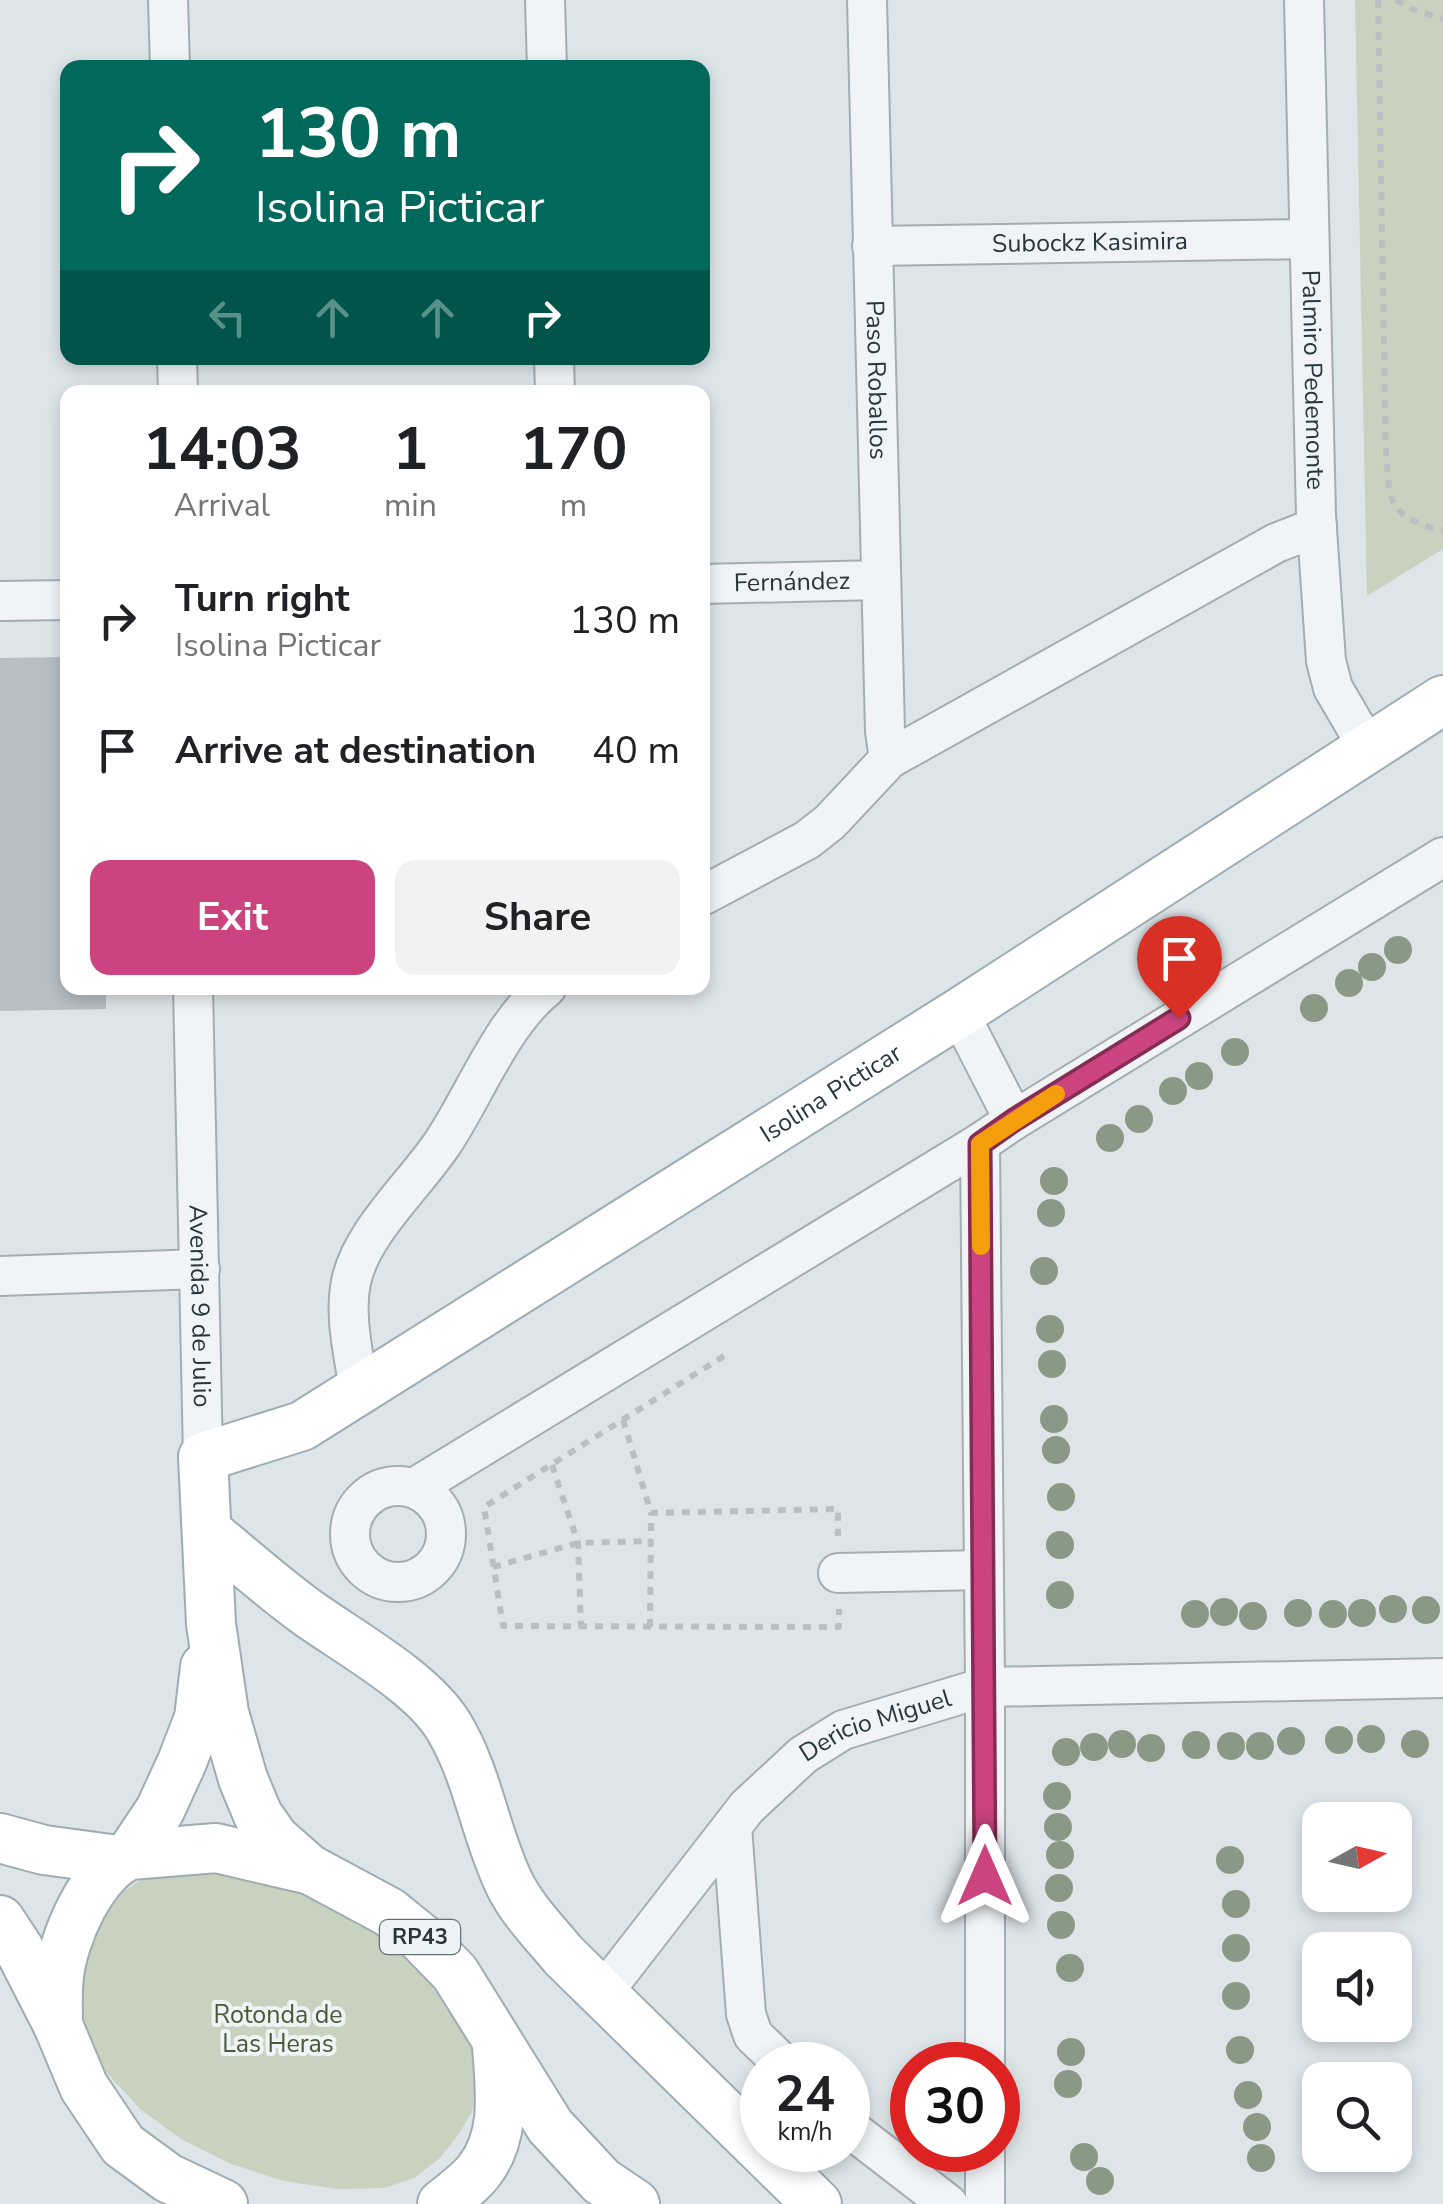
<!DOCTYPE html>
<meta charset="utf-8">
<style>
body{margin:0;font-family:"Nunito Sans",sans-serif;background:#f2f2f2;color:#202124;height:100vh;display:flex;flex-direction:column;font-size:38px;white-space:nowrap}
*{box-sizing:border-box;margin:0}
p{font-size:32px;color:#757577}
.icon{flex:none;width:55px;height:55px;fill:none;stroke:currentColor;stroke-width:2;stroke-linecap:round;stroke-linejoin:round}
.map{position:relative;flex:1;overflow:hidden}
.sheet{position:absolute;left:60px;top:385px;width:650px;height:610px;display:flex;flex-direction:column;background:#fff;border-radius:20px;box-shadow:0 5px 15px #0003}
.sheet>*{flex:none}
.banner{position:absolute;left:60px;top:60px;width:650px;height:305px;border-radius:20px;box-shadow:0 5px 15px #0003;background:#00695c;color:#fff;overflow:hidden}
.needle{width:65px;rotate:82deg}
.fabs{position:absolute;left:1302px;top:1802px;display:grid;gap:20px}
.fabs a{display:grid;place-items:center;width:110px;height:110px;border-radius:20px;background:#fff;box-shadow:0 5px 15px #0003;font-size:50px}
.speed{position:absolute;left:740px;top:2042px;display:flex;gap:20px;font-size:50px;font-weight:700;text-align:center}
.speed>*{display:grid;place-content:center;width:130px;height:130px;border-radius:50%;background:#fff;box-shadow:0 5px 15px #0003;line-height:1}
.speed small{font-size:25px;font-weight:400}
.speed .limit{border:15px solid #d22;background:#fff;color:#111}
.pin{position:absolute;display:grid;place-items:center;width:85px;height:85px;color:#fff;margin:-102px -42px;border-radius:50% 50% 50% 0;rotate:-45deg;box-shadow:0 0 10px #0007}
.pin .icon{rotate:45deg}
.me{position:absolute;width:110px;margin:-55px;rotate:0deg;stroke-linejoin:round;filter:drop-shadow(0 0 8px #0008)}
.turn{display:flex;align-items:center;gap:35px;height:210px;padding:0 30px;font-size:45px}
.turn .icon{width:130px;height:130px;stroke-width:2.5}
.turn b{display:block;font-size:70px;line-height:85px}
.lanes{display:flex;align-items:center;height:95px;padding:0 30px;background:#0003;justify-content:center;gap:50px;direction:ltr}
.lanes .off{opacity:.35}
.eta{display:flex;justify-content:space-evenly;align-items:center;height:170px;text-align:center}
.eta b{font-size:60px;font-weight:700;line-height:70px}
.cta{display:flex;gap:20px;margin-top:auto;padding:20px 30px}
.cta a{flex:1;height:115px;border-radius:20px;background:#cb447f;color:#fff;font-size:40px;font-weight:700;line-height:115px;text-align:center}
.cta a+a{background:#f2f2f2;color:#202124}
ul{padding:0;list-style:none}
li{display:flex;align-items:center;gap:30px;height:130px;padding:0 30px}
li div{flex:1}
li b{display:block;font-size:38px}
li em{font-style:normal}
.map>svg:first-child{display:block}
.green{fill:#c9d1bf}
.building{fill:#b6bfc4}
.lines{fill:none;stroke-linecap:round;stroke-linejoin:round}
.minor-casing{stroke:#a4adb2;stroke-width:42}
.major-casing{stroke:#9eacb3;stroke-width:52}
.path{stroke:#b9bfc2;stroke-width:6;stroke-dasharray:8 8;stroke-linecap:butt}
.minor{stroke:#f1f4f6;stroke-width:38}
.major{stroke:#fff;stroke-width:48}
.tree{fill:#8a9986}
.route-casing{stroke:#842c53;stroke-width:25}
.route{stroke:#cb447f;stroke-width:18}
.slow{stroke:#f59e0b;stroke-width:18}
.labels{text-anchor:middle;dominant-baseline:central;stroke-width:8;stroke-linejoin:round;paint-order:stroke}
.shield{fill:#eef3f5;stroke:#636f75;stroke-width:2.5}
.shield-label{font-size:22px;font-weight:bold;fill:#28363e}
.street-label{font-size:25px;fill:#28363e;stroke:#eef3f5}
.park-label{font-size:25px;fill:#465a35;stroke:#eef3f5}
</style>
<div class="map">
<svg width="1443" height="2204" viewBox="0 0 1443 2204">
<rect width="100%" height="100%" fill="#dee5e8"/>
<g class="green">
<polygon points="1355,0 1443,0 1443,549 1367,596"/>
<polygon points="207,1866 301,1885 418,1957 477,2053 479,2080 472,2112 458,2135 440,2158 414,2178 385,2188 337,2189 284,2181 231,2164 181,2139 140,2109 106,2072 86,2033 80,1990 83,1956 96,1920 119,1894 144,1878 175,1867"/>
</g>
<polygon class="building" points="68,657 68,988 106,988 106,1009 0,1011 0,658"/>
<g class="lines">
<g class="minor-casing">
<g id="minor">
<polyline points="168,0 170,68"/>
<polyline points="545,0 547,68"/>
<path id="s1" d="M867 0 885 731 889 759"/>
<path id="s2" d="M1304 0 1316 515 1326 661 1333 688 1368 748"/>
<path id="s3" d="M872 246 1309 239"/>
<polyline points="177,358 178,392"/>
<polyline points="554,358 555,392"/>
<path id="s4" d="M702 584 881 580"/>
<polyline points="0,601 68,600"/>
<polyline points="702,896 807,840 830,822 889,759 1276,543 1317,527"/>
<path id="s5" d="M193 988 203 1457"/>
<polyline points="959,1013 1014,1120"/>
<polyline points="980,1143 985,1687 985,2065"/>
<polyline points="0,1276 200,1269"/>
<path d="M359 1390C354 1356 344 1316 351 1282 361 1232 416 1184 444 1141 475 1094 502 1023 546 988"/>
<circle cx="398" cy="1534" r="48"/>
<polyline points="414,1488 980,1143 1014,1120 1443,857"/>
<polyline points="838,1573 984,1570"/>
<polyline points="732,1827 746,2014 753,2035 784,2065"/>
<path id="s6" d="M602 1994 747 1807 803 1755 843 1730 985 1687 1443 1678"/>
<polyline points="848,2127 948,2204"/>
<polyline points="985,2150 985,2204"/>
</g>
</g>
<g class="major-casing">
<g id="major">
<path d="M207 1531C240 1558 273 1588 308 1613 350 1643 423 1683 449 1727 478 1775 485 1833 509 1883 522 1910 545 1933 564 1956L817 2204"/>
<polyline points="0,1838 44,1850 118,1860"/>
<polyline points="130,1855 160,1810 182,1762 199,1718 205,1667"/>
<polyline points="0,1920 19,1949 58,2025 84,2087 123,2145 168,2178 223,2204"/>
<path d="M58 2025C58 2009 57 1992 59 1976 63 1938 92 1870 130 1855L216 1848 306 1869"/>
<path d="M442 2204C454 2194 469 2184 479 2171 507 2135 500 2089 497 2046"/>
<path id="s7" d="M635 2204 601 2181 550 2126 455 1973 421 1938 389 1912 309 1869 275 1839 258 1815 243 1779 224 1713 211 1624 203 1457 302 1426 959 1013 1443 700"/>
</g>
</g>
<g class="path">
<path d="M1378 0 1386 460C1388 473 1388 490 1393 502 1400 518 1427 528 1443 530"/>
<polyline points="1396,0 1412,9 1443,19"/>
<polyline points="724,1356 484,1507 503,1626 839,1627 839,1609"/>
<polyline points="623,1420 651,1513 838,1509 838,1536"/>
<polyline points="552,1465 578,1543 581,1627"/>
<polyline points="493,1567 578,1543 651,1541"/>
<polyline points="650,1627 651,1513"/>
</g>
<use href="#minor" class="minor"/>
<use href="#major" class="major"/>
</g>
<g class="tree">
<circle cx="1398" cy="950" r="14"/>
<circle cx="1372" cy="967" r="14"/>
<circle cx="1349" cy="983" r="14"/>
<circle cx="1314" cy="1008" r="14"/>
<circle cx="1235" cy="1052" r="14"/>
<circle cx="1199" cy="1076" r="14"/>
<circle cx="1173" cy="1091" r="14"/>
<circle cx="1139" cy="1119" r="14"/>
<circle cx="1110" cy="1138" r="14"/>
<circle cx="1054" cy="1181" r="14"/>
<circle cx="1051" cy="1213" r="14"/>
<circle cx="1044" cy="1271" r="14"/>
<circle cx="1050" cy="1329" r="14"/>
<circle cx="1052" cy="1364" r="14"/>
<circle cx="1054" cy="1419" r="14"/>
<circle cx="1056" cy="1450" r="14"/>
<circle cx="1061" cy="1497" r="14"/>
<circle cx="1060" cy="1545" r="14"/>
<circle cx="1060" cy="1595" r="14"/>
<circle cx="1393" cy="1609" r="14"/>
<circle cx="1426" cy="1610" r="14"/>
<circle cx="1224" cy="1612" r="14"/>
<circle cx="1298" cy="1613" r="14"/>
<circle cx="1362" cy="1613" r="14"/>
<circle cx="1195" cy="1614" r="14"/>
<circle cx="1333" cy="1614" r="14"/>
<circle cx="1253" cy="1616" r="14"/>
<circle cx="1371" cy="1739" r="14"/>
<circle cx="1339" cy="1740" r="14"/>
<circle cx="1291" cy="1741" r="14"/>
<circle cx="1122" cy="1744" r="14"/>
<circle cx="1415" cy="1744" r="14"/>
<circle cx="1196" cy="1745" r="14"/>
<circle cx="1231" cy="1746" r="14"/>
<circle cx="1260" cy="1746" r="14"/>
<circle cx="1094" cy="1747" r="14"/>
<circle cx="1151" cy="1748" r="14"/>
<circle cx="1066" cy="1752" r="14"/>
<circle cx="1057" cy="1796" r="14"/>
<circle cx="1058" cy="1827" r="14"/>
<circle cx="1060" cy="1855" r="14"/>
<circle cx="1230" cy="1860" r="14"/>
<circle cx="1059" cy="1888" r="14"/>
<circle cx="1236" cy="1904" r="14"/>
<circle cx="1061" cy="1925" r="14"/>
<circle cx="1236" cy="1948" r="14"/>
<circle cx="1070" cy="1968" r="14"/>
<circle cx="1236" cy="1996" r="14"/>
<circle cx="1240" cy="2050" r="14"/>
<circle cx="1071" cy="2052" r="14"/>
<circle cx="1068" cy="2084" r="14"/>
<circle cx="1248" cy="2095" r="14"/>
<circle cx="1257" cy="2127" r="14"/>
<circle cx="1084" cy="2157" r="14"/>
<circle cx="1261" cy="2158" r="14"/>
<circle cx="1100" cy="2181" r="14"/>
</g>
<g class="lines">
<g class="route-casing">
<polyline id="route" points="985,1876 980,1144 1014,1120 1179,1018"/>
</g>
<use href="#route" class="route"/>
<polyline class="slow" points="981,1246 980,1144 1056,1094"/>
</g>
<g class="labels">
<rect class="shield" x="380" y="1920" width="80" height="34" rx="8"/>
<g class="shield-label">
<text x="420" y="1937">RP43</text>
</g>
<g class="street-label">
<text stroke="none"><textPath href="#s3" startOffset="218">Subockz Kasimira</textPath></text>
<text stroke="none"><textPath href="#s1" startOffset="380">Paso Roballos</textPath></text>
<text stroke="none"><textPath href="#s2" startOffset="380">Palmiro Pedemonte</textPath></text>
<text stroke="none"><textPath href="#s4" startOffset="90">Fernández</textPath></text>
<text stroke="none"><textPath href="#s7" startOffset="1645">Isolina Picticar</textPath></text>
<text stroke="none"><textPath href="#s5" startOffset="318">Avenida 9 de Julio</textPath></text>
<text stroke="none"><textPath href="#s6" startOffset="392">Dericio Miguel</textPath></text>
</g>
<g class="park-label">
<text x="278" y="2015">Rotonda de<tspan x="278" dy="29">Las Heras</tspan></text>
</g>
</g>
</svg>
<div class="fabs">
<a><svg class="needle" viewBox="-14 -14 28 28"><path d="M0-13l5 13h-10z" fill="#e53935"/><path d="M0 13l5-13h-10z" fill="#757577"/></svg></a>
<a><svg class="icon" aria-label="sound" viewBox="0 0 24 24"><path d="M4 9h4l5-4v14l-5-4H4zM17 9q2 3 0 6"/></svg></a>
<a><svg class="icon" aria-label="search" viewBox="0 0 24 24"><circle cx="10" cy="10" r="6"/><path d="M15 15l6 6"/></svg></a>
</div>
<div class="speed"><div>24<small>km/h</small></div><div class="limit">30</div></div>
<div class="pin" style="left:1179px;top:1018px;background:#d93025"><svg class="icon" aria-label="arrive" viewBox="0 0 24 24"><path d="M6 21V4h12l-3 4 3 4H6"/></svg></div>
<svg class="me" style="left:985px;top:1876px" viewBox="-20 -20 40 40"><path d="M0-17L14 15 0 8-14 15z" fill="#cb447f" stroke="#fff" stroke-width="4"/></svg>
<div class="banner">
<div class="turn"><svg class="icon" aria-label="right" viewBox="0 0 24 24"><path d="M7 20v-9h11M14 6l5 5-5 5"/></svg><div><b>130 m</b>Isolina Picticar</div></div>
<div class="lanes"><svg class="icon off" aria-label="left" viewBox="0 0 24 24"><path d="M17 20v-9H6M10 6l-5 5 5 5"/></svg><svg class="icon off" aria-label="ahead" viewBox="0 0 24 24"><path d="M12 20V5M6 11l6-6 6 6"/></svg><svg class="icon off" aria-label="ahead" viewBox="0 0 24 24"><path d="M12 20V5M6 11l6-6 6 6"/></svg><svg class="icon" aria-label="right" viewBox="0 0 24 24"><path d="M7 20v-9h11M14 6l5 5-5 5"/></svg></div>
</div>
<section class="sheet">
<div class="eta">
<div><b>14:03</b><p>Arrival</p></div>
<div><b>1</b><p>min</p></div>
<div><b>170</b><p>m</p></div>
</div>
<ul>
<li><svg class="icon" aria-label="right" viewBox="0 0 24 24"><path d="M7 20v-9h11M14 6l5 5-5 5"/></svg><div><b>Turn right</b><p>Isolina Picticar</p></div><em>130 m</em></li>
<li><svg class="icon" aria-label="arrive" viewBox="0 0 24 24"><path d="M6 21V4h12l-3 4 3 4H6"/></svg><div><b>Arrive at destination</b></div><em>40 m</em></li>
</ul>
<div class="cta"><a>Exit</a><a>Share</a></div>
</section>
</div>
